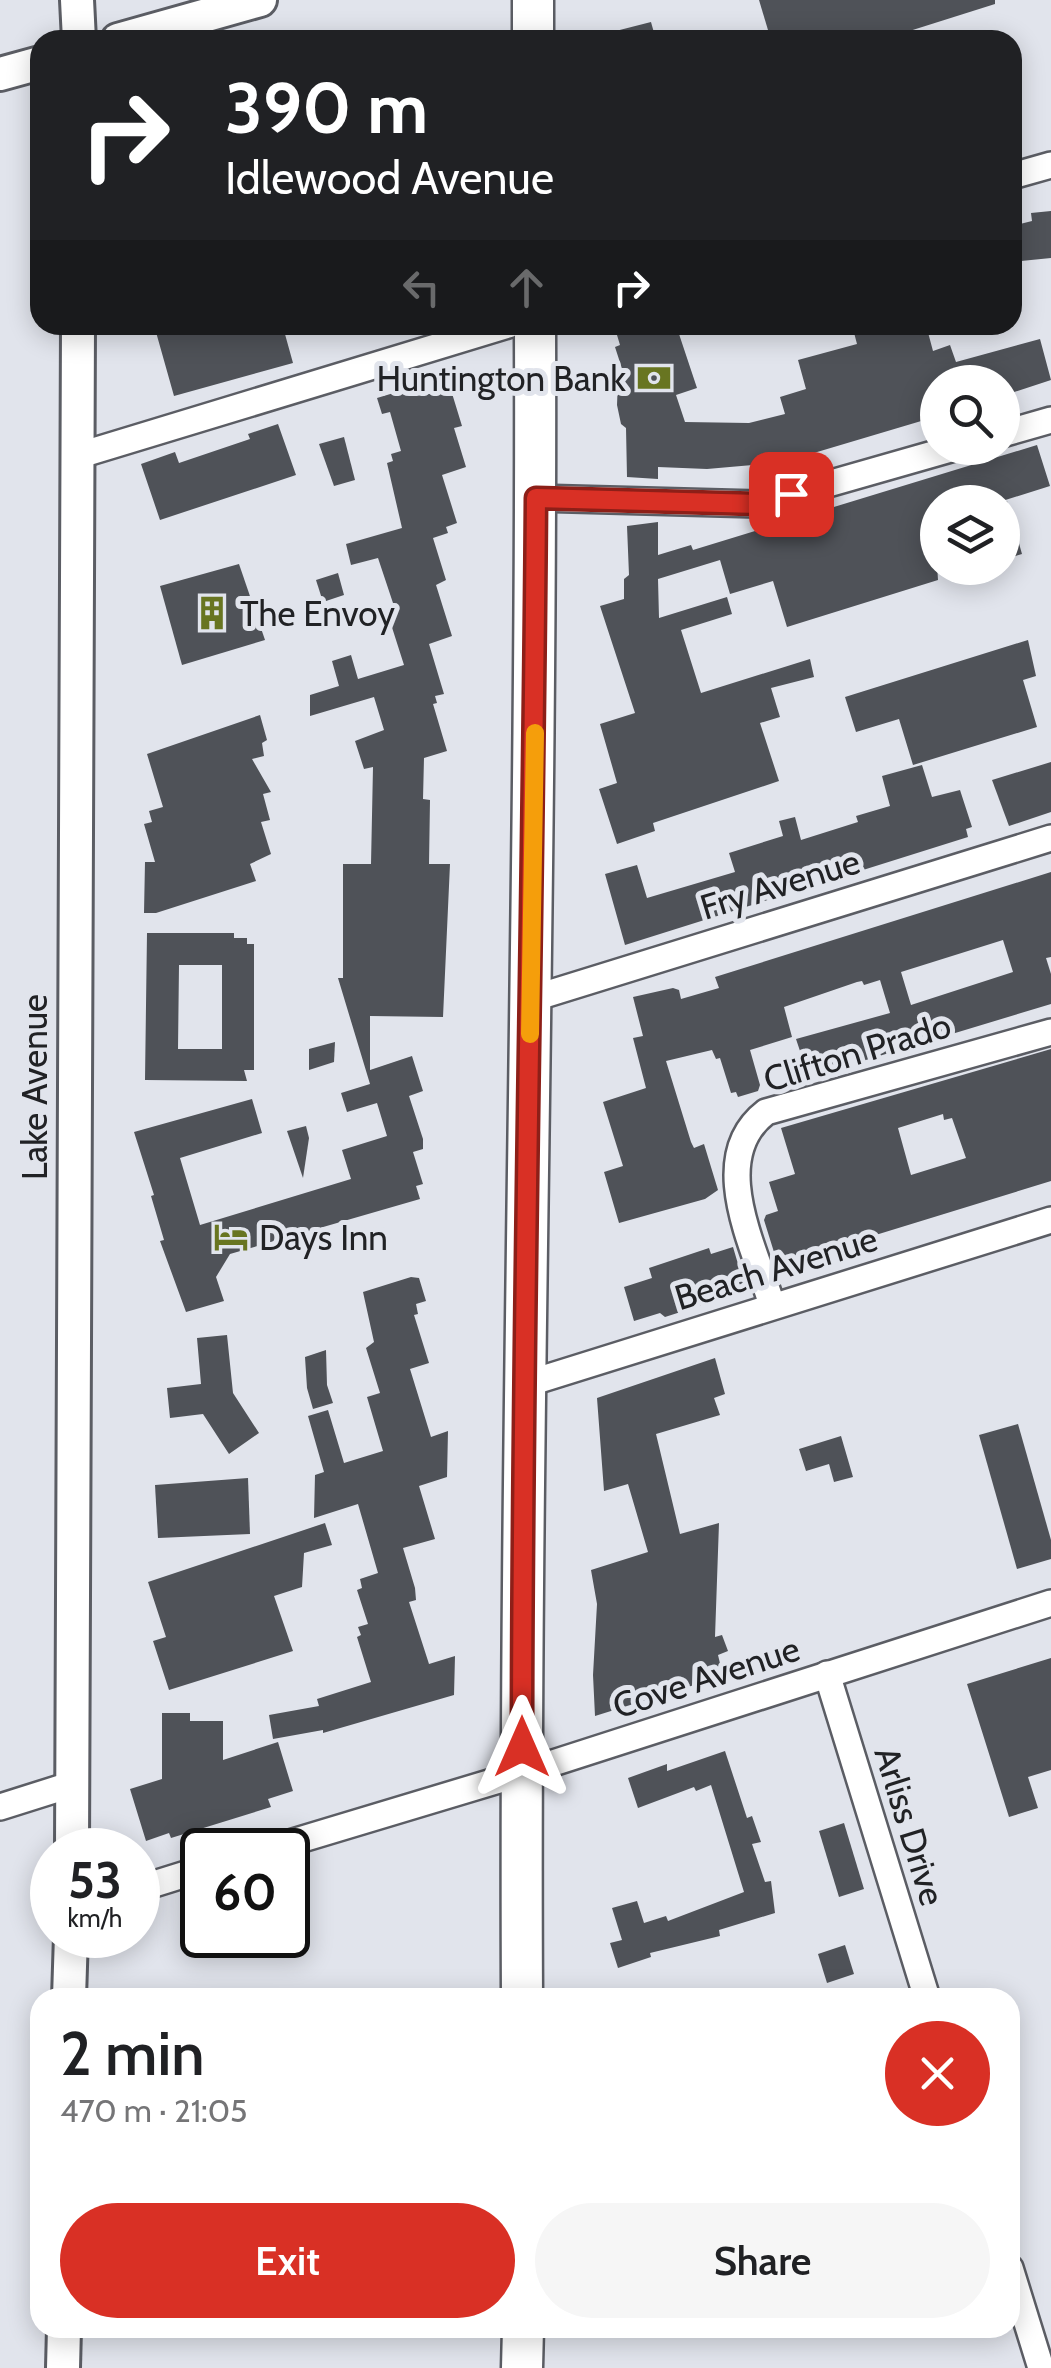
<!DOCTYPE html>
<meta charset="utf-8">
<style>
body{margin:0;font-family:Cabin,sans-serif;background:#f6f6f6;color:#202124;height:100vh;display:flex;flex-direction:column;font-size:38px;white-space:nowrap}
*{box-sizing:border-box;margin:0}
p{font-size:32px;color:#757577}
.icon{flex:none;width:55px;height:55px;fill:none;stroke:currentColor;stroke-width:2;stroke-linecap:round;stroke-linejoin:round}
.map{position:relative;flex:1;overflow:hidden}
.details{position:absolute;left:30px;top:1988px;width:990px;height:350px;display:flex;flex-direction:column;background:#fff;border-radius:30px;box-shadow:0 5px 25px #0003}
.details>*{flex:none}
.banner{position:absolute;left:30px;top:30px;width:992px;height:305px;border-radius:30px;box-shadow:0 5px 25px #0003;background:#202124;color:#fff;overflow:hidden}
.controls{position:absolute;left:920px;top:365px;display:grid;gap:20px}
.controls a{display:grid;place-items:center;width:100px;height:100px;border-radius:50%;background:#fff;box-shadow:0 5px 25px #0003;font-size:50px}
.speed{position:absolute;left:30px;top:1828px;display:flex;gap:20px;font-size:50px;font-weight:700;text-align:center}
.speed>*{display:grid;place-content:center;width:130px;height:130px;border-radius:50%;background:#fff;box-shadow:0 5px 25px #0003;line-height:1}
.speed small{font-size:25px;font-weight:400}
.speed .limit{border:5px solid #111;border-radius:15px;background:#fff;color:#111}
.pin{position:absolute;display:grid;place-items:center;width:85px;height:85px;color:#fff;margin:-42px;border-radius:20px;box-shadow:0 5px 15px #0006}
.me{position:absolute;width:110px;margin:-55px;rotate:0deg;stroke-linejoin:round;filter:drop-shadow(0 0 8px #0008)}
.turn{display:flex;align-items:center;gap:35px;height:210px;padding:0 30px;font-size:45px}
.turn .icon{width:130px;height:130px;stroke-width:2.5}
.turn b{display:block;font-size:70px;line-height:85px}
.lanes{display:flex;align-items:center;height:95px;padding:0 30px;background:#0003;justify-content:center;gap:50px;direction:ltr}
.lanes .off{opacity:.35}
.round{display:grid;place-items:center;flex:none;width:105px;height:105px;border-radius:52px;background:#f6f6f6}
.headline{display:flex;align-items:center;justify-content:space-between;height:170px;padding:0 30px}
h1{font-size:60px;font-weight:600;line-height:75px}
.primary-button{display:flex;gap:20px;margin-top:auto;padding:20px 30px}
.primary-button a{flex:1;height:115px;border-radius:60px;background:#d93025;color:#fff;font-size:40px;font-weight:600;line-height:115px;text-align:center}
.primary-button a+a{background:#f6f6f6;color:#202124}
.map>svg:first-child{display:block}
.building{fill:#4f5258;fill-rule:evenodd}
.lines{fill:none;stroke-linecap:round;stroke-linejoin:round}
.minor-casing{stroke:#5b5d64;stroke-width:30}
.tertiary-casing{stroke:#5b5d64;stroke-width:38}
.primary-casing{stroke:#5b5d64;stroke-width:45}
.minor{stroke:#fff;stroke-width:25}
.tertiary{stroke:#fff;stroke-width:32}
.primary{stroke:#fff;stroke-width:40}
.route-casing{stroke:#8d1f18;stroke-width:25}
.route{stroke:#d93025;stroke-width:18}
.slow{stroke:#f59e0b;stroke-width:18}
.labels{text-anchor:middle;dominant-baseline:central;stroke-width:10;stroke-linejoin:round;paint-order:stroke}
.poi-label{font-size:35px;fill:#212225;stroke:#e1e4ec;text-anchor:start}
.street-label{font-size:35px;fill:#212225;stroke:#e1e4ec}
</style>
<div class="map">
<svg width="1051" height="2368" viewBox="0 0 1051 2368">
<rect width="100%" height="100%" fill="#e1e4ec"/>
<g class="building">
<polygon points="759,0 995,0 995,4 881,40 771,40"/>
<polygon points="651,22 656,40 605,40 604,34"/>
<polygon points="1051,211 1051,258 1012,262 1012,226 1032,221 1031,213"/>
<polygon points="154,325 253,325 255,335 283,327 293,363 174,396"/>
<polygon points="614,325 676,325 697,388 676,395 685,422 749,423 785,414 780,397 806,389 798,360 857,344 852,325 926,325 933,351 950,345 956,362 1040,339 1051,380 1002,396 1002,382 938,382 938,416 797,458 798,461 707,469 658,467 658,479 627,477 626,428 621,424 617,405 618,380 625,378 615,347 620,345"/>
<polygon points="447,377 462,426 454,428 466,467 442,475 457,523 446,527 448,533 433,538 446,580 436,585 452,636 429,644 444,694 435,696 437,703 433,704 447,751 424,758 423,799 430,800 429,864 450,864 443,1017 370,1016 370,1070 412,1056 423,1091 409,1096 423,1139 423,1149 413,1152 423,1184 416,1186 420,1199 230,1254 216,1277 224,1301 186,1312 160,1241 164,1240 151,1196 154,1195 134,1132 252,1099 262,1133 180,1158 200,1225 351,1179 342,1150 387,1136 377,1103 347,1112 341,1093 370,1084 338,978 343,978 343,864 371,864 373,767 364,769 355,741 384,730 374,697 310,716 310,695 339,686 332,661 351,655 358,679 404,665 389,618 397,615 378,558 351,565 346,544 402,528 387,463 393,461 391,454 401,451 390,412 382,414 377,398"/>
<polygon points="278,424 296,475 160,520 141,464 175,452 179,463 250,439 248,434"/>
<polygon points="344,437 355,480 334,486 319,444"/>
<polygon points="1037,445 1050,486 999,502 938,502 938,516 934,517 938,580 787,627 773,581 730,594 720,560 658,579 659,618 727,597 732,614 681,630 701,693 810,659 814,677 771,688 780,717 760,723 779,781 653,823 655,831 617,844 599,789 617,783 600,724 635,713 600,606 624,599 624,579 629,575 627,526 658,522 658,555 691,545 693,550"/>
<polygon points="1002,501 1007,501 1022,554 1002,560"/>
<polygon points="239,564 265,640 182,665 160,586"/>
<polygon points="338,573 344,595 323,602 316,580"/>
<polygon points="1028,640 1036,676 1023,680 1037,727 913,765 899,719 856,732 845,697"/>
<polygon points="260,715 267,740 262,743 264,756 252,759 271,792 263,794 270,820 261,822 271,854 250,864 256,881 156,913 144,913 145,862 155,862 144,824 152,822 149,811 163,807 147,754"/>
<polygon points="1051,762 1051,812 1009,826 992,780"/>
<polygon points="922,765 932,797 960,790 972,827 966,829 968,837 625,945 605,874 637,865 647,898 735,872 729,853 783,836 779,821 795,817 801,840 858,822 856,816 890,806 882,776"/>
<path d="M1051 872V957L1046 958 1051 974V1004L813 1076 811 1070 807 1072 796 1039 890 1013 880 980 864 985 862 981 857 982 784 1007 792 1037 750 1050 760 1085 758 1091 738 1097 736 1092 731 1093 720 1058 716 1059 712 1050 666 1061 691 1142 694 1148 704 1144 718 1190 705 1199 619 1223 604 1172 623 1166 603 1102 646 1088 633 1038 643 1036 633 997 673 988 679 990 681 999 719 988 715 977ZM1003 940 1013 972 911 1005 901 972Z"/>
<path d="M147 933H234V938H247V944H254V1070H244L247 1081 145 1080ZM179 965H222V1049H178Z"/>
<polygon points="335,1042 334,1062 309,1070 309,1049"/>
<path d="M1051 1049V1181L778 1265 764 1220 766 1215 778 1211 769 1182 795 1174 781 1128ZM943 1114 944 1120 952 1118 966 1158 911 1175 898 1128Z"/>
<polygon points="306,1126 309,1138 303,1178 287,1131"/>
<polygon points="733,1247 746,1291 665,1317 660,1313 634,1321 624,1287 652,1278 649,1268 709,1248 711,1254"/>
<polygon points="411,1277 419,1278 426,1301 416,1304 418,1314 414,1315 429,1363 410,1369 431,1437 448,1431 447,1477 419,1486 435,1539 403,1548 415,1588 416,1600 409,1602 429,1664 455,1656 454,1695 323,1733 323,1730 273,1739 269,1715 319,1706 317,1699 371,1682 357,1637 361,1635 358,1627 368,1624 357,1590 362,1588 360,1579 378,1573 358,1504 314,1518 315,1475 324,1472 308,1416 328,1410 344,1463 383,1451 367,1397 380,1393 366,1348 374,1342 363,1292"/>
<polygon points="227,1335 233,1393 259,1433 229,1454 203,1414 170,1418 167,1388 201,1384 197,1338"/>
<polygon points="326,1350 327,1385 333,1403 313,1409 307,1388 305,1357"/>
<polygon points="715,1358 725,1394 714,1398 720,1415 656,1434 680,1534 719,1523 715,1637 722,1635 728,1651 718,1655 723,1676 595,1716 593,1675 597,1604 591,1570 648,1552 628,1484 604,1491 597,1398"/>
<polygon points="1018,1424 1051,1540 1051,1559 1017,1569 979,1435"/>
<polygon points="841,1436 853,1477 834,1482 829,1464 806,1471 799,1449"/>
<polygon points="248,1478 250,1534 158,1538 155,1485"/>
<polygon points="325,1523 332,1545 304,1553 302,1587 274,1596 293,1651 169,1690 153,1641 166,1637 148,1582"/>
<polygon points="1051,1658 1051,1770 1028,1777 1038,1808 1009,1817 967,1684"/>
<polygon points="162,1713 190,1713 190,1721 223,1721 223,1760 278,1742 293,1791 268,1799 271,1807 171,1838 169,1833 146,1841 130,1789 162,1779"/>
<polygon points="725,1751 747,1818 752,1816 761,1842 752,1844 765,1882 771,1881 775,1913 719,1930 720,1936 650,1953 651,1957 618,1968 610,1943 622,1940 612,1908 637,1901 644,1923 666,1916 668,1921 744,1892 711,1785 696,1791 694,1787 638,1808 628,1778 667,1764 667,1771"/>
<polygon points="844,1823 864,1889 839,1897 819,1831"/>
<polygon points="845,1945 854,1974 827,1983 818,1954"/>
</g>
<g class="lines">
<g class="minor-casing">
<g id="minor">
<polyline points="1012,176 1051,165"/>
<polyline points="1002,434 1051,420"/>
<polyline points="77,456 508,325"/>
<polyline points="535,498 758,504 954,448"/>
<polyline points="531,999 1051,838"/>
<path d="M772 1305C755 1248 706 1158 766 1112L1051 1032"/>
<polyline points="523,1385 1051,1220"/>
<polyline points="827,1674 927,1998"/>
<polyline points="0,1807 73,1784"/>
<polyline points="266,1850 522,1773 1051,1603"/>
<polyline points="138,1889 202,1869"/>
<polyline points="1010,2268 1041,2368"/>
</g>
</g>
<g class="tertiary-casing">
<g id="tertiary">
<polyline points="77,0 79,40"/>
<polyline points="118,40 260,0"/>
<polyline points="0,74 40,63"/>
<polyline points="72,1850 78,325"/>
<polyline points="69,1998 71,1935"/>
<polyline points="63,2368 64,2328"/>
</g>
</g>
<g class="primary-casing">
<g id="primary">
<polyline points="533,0 533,40"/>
<path d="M522 1998C519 1440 537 883 535 325"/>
<polyline points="522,2368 523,2328"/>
</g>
</g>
<use href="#minor" class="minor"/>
<use href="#tertiary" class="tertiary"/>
<use href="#primary" class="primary"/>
</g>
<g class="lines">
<g class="route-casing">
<path id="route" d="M522 1747C522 1330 533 914 536 498L758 504 791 494"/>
</g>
<use href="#route" class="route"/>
<polyline class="slow" points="530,1034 535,733"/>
</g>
<defs>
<g id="bank-bare" transform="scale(2.7)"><path d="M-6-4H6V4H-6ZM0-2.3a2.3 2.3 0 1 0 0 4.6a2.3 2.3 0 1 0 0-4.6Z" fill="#687521" stroke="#e1e4ec" stroke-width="2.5" paint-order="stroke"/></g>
<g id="building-bare" transform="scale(2.7)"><path d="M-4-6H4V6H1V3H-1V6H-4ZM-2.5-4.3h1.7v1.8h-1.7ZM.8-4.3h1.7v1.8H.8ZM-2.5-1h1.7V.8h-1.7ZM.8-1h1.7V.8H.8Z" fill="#687521" stroke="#e1e4ec" stroke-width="2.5" paint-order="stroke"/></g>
<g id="hotel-bare" transform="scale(2.7)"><path d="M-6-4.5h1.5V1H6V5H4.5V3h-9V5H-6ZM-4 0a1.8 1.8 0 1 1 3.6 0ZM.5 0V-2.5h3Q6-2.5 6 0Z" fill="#687521" stroke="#e1e4ec" stroke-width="2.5" paint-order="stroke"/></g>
</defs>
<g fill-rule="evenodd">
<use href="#bank-bare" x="654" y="378"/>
<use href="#building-bare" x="212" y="613"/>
<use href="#hotel-bare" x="231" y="1237"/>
</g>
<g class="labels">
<g class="poi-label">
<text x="626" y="378" text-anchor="end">Huntington Bank</text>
<text x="240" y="613">The Envoy</text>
<text x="259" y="1237">Days Inn</text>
</g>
<g class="street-label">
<text transform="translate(780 884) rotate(-17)">Fry Avenue</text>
<text transform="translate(857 1052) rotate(-17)">Clifton Prado</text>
<text transform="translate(34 1087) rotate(-90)">Lake Avenue</text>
<text transform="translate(776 1268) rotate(-17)">Beach Avenue</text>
<text transform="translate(706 1677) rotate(-18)">Cove Avenue</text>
<text transform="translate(910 1826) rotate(73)">Arliss Drive</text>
</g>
</g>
</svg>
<div class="controls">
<a><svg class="icon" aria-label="search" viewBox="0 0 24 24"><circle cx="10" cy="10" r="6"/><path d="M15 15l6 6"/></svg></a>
<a><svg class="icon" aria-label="layers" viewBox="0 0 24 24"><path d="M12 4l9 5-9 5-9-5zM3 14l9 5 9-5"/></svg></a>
</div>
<div class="speed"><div>53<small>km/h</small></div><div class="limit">60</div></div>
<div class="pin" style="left:791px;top:494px;background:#d93025"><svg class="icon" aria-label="arrive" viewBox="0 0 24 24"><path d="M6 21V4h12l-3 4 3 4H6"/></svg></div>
<svg class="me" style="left:522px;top:1747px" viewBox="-20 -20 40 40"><path d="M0-17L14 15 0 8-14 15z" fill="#d93025" stroke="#fff" stroke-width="4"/></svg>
<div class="banner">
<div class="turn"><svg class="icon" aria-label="right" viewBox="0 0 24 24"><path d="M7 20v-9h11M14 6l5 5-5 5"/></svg><div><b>390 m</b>Idlewood Avenue</div></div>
<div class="lanes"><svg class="icon off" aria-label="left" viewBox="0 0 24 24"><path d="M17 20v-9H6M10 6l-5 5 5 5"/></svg><svg class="icon off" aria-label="ahead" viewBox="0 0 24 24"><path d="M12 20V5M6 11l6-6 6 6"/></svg><svg class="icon" aria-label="right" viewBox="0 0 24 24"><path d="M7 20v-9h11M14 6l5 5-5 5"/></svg></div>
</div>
<section class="details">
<div class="headline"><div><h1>2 min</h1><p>470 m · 21:05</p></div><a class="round" style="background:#d93025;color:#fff"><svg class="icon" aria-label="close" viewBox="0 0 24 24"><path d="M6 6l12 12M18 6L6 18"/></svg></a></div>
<div class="primary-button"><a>Exit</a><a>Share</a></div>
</section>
</div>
